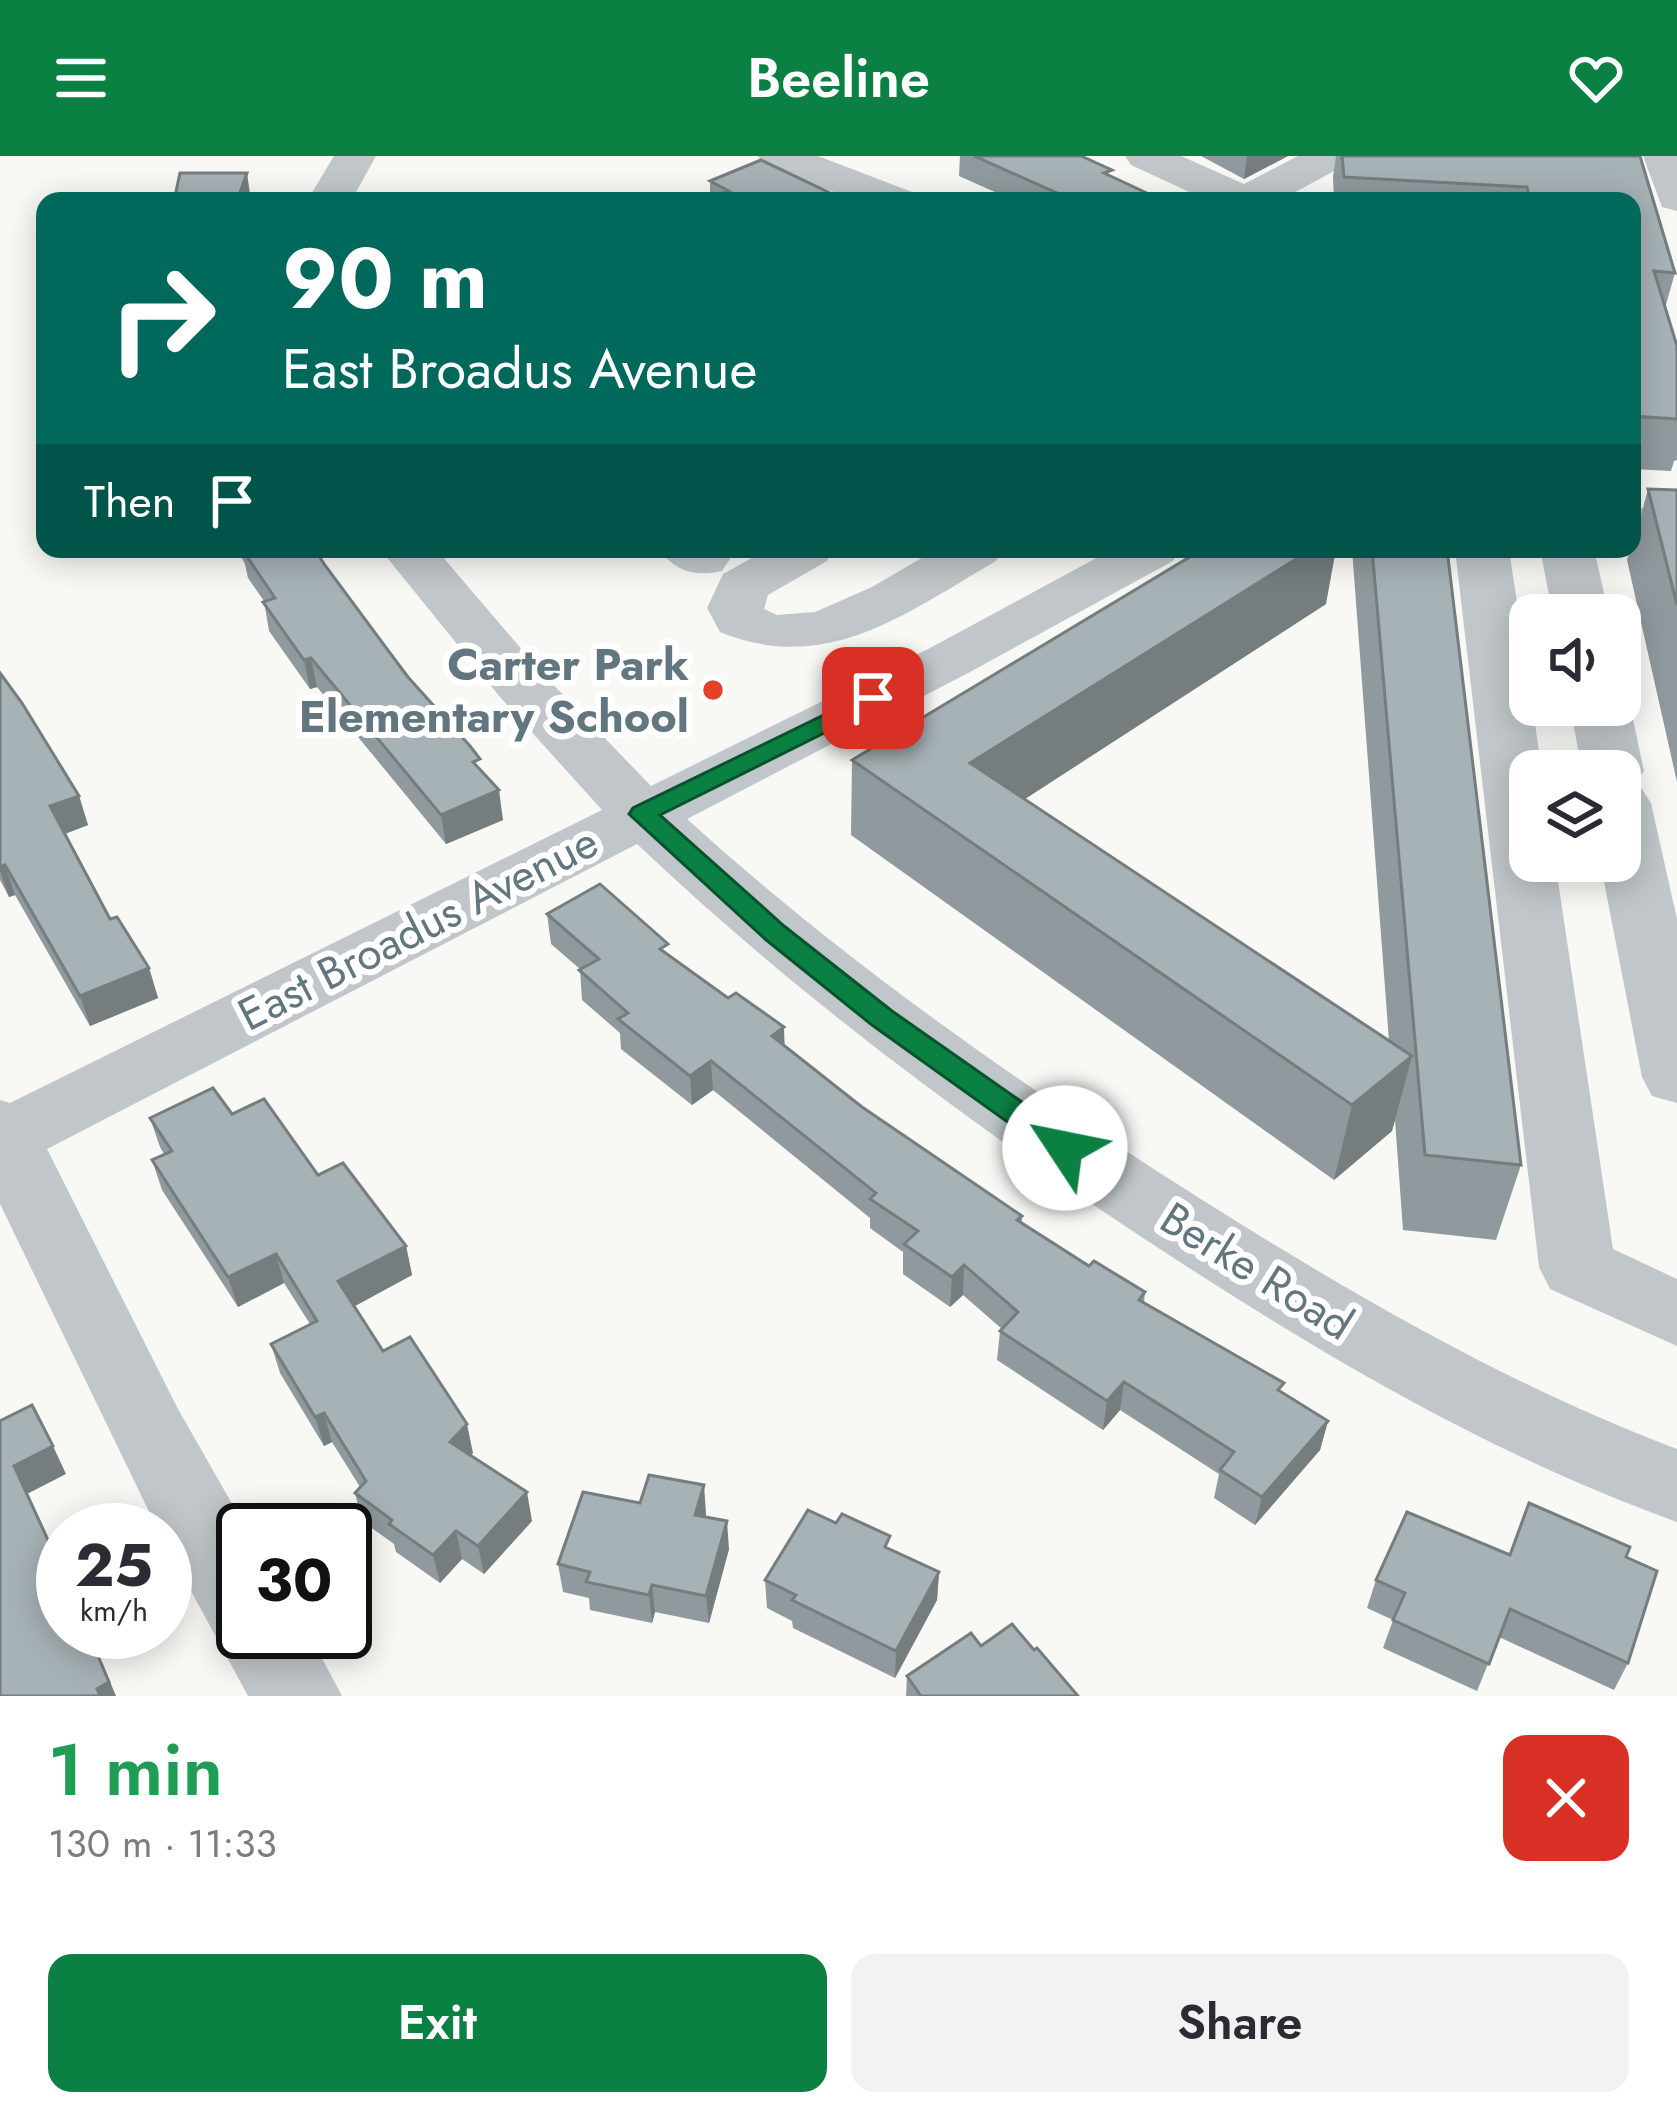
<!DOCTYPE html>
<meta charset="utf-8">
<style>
body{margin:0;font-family:Jost,sans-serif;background:#f2f2f3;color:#2b2b33;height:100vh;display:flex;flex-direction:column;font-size:45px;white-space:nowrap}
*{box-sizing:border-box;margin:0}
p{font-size:39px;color:#7c7c81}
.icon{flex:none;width:66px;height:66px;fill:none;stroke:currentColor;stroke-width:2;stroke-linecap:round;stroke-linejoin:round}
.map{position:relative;height:1540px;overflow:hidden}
.details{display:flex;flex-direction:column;background:#fff;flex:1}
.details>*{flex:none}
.guide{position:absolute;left:36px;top:36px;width:1605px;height:366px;border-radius:24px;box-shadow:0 6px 30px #0003;background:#00695c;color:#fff;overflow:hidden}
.controls{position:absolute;left:1509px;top:438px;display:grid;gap:24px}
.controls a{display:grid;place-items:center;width:132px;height:132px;border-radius:24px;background:#fff;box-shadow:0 6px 30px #0003;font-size:60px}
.speed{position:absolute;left:36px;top:1347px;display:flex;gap:24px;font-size:60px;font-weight:700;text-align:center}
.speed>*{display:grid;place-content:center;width:156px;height:156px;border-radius:50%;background:#fff;box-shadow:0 6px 30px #0003;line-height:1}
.speed small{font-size:30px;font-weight:400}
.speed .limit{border:6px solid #111;border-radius:18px;background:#fff;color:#111}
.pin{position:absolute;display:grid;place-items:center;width:102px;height:102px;color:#fff;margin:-51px;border-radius:24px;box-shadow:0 6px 18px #0006}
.me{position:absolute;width:132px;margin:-66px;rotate:304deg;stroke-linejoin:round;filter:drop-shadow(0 0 9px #0008)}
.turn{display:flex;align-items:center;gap:42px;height:252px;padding:0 48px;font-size:54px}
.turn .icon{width:156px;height:156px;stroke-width:2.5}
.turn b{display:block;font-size:84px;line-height:102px}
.then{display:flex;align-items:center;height:114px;padding:0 48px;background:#0003;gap:24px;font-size:45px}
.round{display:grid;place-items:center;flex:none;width:126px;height:126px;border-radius:24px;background:#f2f2f3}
.headline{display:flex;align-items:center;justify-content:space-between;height:204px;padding:0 48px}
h1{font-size:72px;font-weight:600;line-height:90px;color:#1e9e55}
.button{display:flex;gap:24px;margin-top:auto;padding:24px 48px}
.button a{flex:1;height:138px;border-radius:24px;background:#0b8043;color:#fff;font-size:48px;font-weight:600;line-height:138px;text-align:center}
.button a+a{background:#f2f2f3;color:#2b2b33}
header{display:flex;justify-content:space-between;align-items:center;height:156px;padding:0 48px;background:#0b8043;color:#fff;font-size:54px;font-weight:600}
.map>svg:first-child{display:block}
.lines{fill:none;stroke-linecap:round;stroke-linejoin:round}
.minor{fill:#c0c6c9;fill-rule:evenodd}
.wall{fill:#90999d}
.shaded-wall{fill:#757d7f}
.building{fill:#a7b2b6;stroke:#757d7f;stroke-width:3}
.route{fill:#0b8043;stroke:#07532c;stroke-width:3}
.poi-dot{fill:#e64127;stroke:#fff;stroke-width:4.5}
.labels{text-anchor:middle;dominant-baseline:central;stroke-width:12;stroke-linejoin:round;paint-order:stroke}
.poi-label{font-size:45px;font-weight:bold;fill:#627680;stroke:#fff;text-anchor:end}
.street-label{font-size:45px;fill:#627680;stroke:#fff}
</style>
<header><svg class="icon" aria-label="menu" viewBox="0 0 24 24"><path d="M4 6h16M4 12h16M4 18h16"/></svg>Beeline<svg class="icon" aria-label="heart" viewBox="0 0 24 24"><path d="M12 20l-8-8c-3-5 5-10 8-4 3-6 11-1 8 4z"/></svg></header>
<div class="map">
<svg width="1677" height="1540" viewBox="0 0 1677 1540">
<rect width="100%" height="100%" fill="#f8f8f5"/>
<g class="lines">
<g class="minor">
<polygon points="334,0 376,0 351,45 307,45"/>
<polygon points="758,0 818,0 912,36 919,45 857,45 764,9"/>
<polygon points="1125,0 1181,0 1244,28 1298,0 1351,0 1345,9 1279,45 1209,45 1131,9"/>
<polygon points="1643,0 1677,0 1677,55 1662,51"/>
<polygon points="1632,350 1677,359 1677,391 1632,382"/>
<path d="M380 393H436L541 516 651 630 930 492 1113 393H1181L1173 405 970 516 687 663C846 807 1022 930 1204 1045 1355 1140 1510 1230 1677 1293V1366C1485 1297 1310 1192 1140 1080 962 962 792 835 637 688L47 993 178 1253 247 1374H243V1476H308L342 1540H248L165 1387V1374H158L0 1048V944L10 947 602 654 500 541Z"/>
<path d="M659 393H723L730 403 722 415C696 421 675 416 659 393Z"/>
<path d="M768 393H835L827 405 768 439 764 453 777 459 815 456 872 431 937 393H1004L996 405C906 457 827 520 720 476L707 452 723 418Z"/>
<polygon points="1455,393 1509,393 1542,615 1530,615 1530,705 1555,705 1613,1093 1677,1123 1677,1190 1550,1133 1539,1111"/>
<polygon points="1540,393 1594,393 1609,459 1553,459"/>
<polygon points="1620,536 1630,549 1644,615 1632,630 1642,633 1651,647 1677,763 1677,947 1652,940 1642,921 1600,705 1620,705 1620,615 1582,615 1570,549 1620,549"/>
</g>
</g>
<g class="wall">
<polygon points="960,0 1081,0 1111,21 1164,45 1015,45 959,20"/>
<polygon points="1201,0 1288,0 1244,23"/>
<polygon points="1336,0 1640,0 1675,117 1665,152 1677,190 1677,304 1674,305 1671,315 1632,313 1632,45 1334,45 1333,21"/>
<polygon points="710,25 847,45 710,42"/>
<polygon points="1648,333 1677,334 1677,626 1627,404 1630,393 1632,393"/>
<polygon points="237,393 317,393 324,408 482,616 503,664 446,688 317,531 310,533 269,475 264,445 248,422 245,408"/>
<polygon points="1352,393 1447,393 1521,1009 1496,1084 1403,1074 1395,964 1392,975 1334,1024 851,679 852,604 1326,448 1025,643 1389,885"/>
<polygon points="0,517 79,640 88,669 65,678 110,763 149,812 158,842 90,870 15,739 9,741 0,724"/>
<polygon points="547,758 669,799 862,951 1022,1060 1022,1067 1089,1110 1145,1136 1144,1147 1328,1265 1320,1294 1255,1369 1214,1342 1219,1318 1120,1254 1103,1274 997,1204 1000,1175 1002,1173 963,1139 950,1151 903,1118 903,1096 870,1072 870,1062 713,934 692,949 621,893 620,877 582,844 580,813 551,788"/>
<polygon points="232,958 318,1019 406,1090 412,1119 354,1150 383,1195 473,1297 471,1299 532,1365 484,1418 462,1403 440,1427 396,1396 394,1388 362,1365 355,1337 360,1331 332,1286 324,1290 280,1217 271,1188 310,1168 284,1127 238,1151 162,1034 152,1004 164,998 160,991 150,962"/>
<polygon points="706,1358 705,1361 729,1393 709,1467 655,1456 652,1467 590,1454 589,1442 563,1436 558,1408"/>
<polygon points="890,1393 939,1416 937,1444 895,1522 793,1472 792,1465 767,1452 765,1424"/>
<polygon points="1509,1398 1626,1401 1628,1507 1614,1534 1499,1481 1477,1535 1383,1492 1393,1464 1367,1452 1376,1424"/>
<polygon points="981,1490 1034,1494 1078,1540 906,1540 907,1520"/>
</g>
<g class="shaded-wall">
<polygon points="1247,0 1288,0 1244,23"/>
<polygon points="247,17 251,45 237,45"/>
<polygon points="1312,393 1336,393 1326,448 966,681 970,607"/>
<polygon points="311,502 317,531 310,533 304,504"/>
<polygon points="499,634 503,664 446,688 441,659"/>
<polygon points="79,640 88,669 59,680 50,650"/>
<polygon points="5,709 15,739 9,741 0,715 0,711"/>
<polygon points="149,812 158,842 90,870 80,840"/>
<polygon points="784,871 785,901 772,880"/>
<polygon points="1412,900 1392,975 1334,1024 1352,949"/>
<polygon points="711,905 713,934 692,949 690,920"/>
<polygon points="406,1090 412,1119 346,1155 338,1125"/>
<polygon points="276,1098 284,1127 238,1151 228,1121"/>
<polygon points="964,1109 963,1139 950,1151 952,1121"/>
<polygon points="1124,1226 1120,1254 1103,1274 1107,1245"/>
<polygon points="324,1257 332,1286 324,1290 315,1261"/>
<polygon points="1328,1265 1320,1294 1255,1369 1262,1341"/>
<polygon points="467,1268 473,1297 457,1314 450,1286"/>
<polygon points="53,1290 66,1318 27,1338 14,1310"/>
<polygon points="704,1329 706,1358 697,1387 695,1359"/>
<polygon points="527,1336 532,1365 484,1418 478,1390"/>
<polygon points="727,1365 729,1393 709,1467 706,1440"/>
<polygon points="456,1375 462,1403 440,1427 433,1399"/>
<polygon points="939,1416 937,1444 895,1522 896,1495"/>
<polygon points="652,1429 655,1456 652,1467 649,1439"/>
<polygon points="88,1476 89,1476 116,1540 100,1540"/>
</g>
<g class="building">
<polygon points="974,0 1081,0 1112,14 1104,17 1164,45 1075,45"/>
<polygon points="1342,0 1640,0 1675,117 1654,115 1677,190 1677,263 1632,260 1632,45 1530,45 1527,31 1344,21"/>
<polygon points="761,4 847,45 704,45 729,35 710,25"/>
<polygon points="180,17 247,17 237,45 174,45"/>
<polygon points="1648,333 1677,334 1677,449"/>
<polygon points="242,393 315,393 324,408 407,520 470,590 480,603 473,606 499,634 441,659 311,502 304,504 263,446 275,442"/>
<polygon points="1203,393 1312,393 970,607 1412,900 1352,949 852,604"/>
<polygon points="1372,393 1447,393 1521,1009 1425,999"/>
<polygon points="0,517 22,547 79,640 50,650 110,763 117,761 149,812 80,840 5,709 0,711"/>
<polygon points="600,728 668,788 660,793 728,842 736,837 784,871 772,880 862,951 1022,1060 1017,1064 1089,1110 1094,1105 1145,1136 1139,1144 1284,1227 1278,1234 1328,1265 1262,1341 1220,1314 1234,1296 1124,1226 1107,1245 1000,1175 1018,1156 964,1109 952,1121 904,1088 918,1075 870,1043 876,1037 711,905 690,920 618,863 628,857 579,814 599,803 547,758"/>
<polygon points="213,932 232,958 264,943 318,1019 343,1007 406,1090 338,1125 383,1195 410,1181 467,1268 450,1286 527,1336 478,1390 456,1375 433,1399 389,1368 392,1364 355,1337 366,1325 324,1257 315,1261 271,1188 317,1165 276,1098 228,1121 152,1004 172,995 150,962"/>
<polygon points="32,1249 53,1290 14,1310 53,1395 63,1390 63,1476 88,1476 109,1526 97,1533 100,1540 0,1540 0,1265"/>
<polygon points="649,1319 704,1329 695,1359 727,1365 706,1440 652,1429 649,1439 586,1426 590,1416 558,1408 583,1336 640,1347"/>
<polygon points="1529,1347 1630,1391 1626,1401 1657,1415 1628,1507 1510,1453 1489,1508 1393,1464 1405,1437 1376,1424 1407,1356 1510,1399"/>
<polygon points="808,1354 836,1367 842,1358 890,1380 885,1391 939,1416 896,1495 792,1444 796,1439 765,1424"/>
<polygon points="109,1366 113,1374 94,1374"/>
<polygon points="1012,1468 1034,1494 1037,1492 1078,1540 921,1540 907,1520 971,1477 981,1490"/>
</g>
<polygon class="route" points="873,535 886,542 882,548 660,659 784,770 892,855 1076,984 1080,992 1076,1000 1055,1000 872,869 765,783 629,658 633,652"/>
<circle class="poi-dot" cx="713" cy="534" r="12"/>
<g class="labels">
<g class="poi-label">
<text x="689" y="508">Carter Park<tspan x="689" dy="52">Elementary School</tspan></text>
</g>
<g class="street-label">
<text transform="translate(418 772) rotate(-27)">East Broadus Avenue</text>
<text transform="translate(1257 1115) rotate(32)">Berke Road</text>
</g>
</g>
</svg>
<div class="controls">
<a><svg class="icon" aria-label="sound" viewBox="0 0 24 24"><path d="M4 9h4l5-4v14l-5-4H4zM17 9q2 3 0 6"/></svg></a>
<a><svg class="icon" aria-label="layers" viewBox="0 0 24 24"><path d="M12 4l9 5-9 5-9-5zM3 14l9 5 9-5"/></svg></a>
</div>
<div class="speed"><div>25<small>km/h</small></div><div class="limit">30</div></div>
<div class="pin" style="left:873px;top:542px;background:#d93025"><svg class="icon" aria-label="arrive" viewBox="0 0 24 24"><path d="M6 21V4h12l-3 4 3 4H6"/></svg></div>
<svg class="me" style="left:1065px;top:992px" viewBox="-20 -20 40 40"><circle r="19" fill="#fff"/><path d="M0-13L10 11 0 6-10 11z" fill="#0b8043"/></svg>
<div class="guide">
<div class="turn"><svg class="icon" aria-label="right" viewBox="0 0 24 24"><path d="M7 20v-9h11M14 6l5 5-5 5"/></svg><div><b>90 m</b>East Broadus Avenue</div></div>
<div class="then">Then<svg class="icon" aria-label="arrive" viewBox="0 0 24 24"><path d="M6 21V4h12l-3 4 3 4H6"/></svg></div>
</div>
</div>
<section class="details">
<div class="headline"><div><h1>1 min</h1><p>130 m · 11:33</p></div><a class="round" style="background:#d93025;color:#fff"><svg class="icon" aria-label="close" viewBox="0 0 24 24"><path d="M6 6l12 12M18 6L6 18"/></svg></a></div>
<div class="button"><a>Exit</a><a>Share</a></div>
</section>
